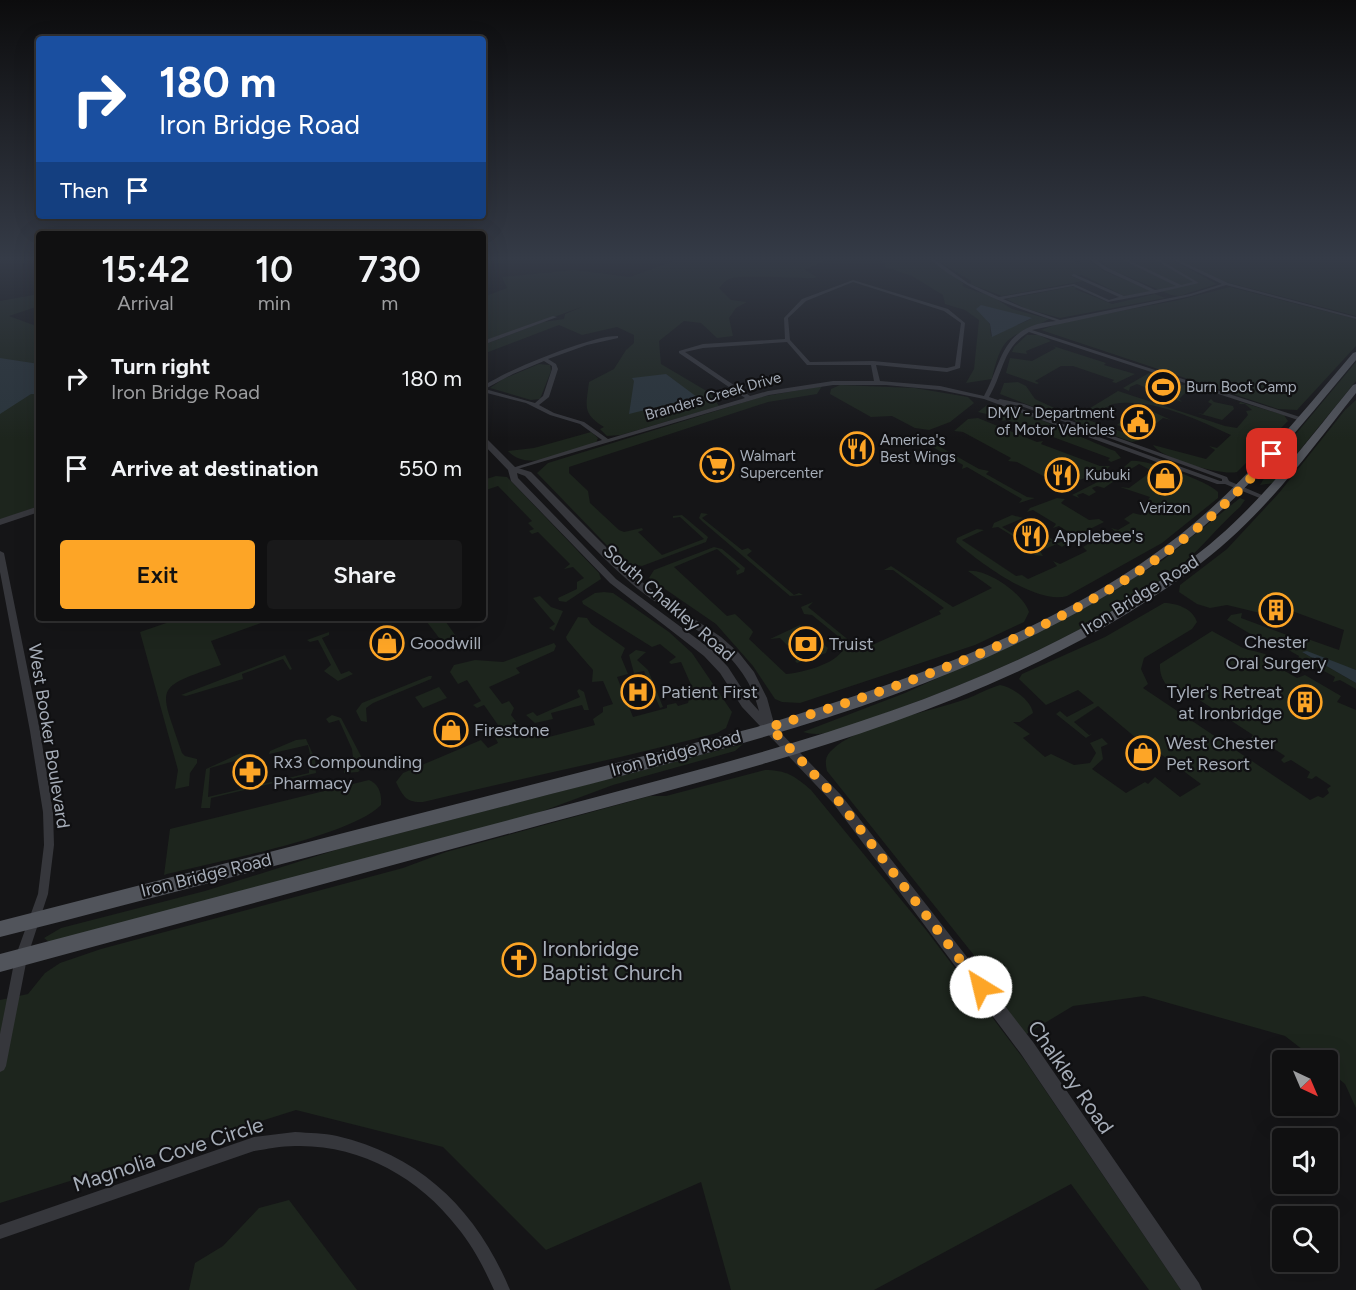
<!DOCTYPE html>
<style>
body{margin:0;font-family:Figtree,sans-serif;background:#19191a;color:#f1f3f6;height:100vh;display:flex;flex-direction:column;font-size:22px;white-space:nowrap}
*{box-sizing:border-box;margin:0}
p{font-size:20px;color:#9c9d9f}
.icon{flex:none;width:33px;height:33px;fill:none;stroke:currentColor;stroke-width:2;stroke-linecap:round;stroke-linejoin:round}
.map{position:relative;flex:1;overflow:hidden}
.drawer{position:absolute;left:36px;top:231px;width:450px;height:390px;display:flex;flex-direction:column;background:#101011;border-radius:6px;box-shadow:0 6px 24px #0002,0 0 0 2px #303031}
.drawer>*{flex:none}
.banner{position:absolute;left:36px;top:36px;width:450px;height:183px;border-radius:6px;box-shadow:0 6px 24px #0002,0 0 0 2px #303031;background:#1a4fa0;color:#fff;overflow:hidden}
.needle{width:39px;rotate:136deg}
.tools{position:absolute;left:1272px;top:1050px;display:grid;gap:12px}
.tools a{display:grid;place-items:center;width:66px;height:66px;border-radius:6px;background:#101011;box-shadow:0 6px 24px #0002,0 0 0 2px #303031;font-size:30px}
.pin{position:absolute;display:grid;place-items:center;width:51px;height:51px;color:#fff;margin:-26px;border-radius:12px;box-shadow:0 3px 9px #0006}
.me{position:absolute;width:66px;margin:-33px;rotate:324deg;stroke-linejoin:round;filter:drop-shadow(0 0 4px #0008)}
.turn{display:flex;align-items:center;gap:21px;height:126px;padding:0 24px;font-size:27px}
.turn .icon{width:78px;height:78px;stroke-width:2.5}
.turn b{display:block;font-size:42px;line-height:51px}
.then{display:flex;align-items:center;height:57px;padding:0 24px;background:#0003;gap:12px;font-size:22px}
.eta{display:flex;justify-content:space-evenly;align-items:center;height:102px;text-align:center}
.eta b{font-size:36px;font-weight:600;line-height:42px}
.primary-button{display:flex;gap:12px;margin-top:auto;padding:12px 24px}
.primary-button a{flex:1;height:69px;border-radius:6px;background:#fda526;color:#111;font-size:24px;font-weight:600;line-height:69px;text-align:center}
.primary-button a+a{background:#19191a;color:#f1f3f6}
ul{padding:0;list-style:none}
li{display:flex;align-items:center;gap:18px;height:90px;padding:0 24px}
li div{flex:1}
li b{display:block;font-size:22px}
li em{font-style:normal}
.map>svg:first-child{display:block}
.green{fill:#1d251d;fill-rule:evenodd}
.water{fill:#2a353c}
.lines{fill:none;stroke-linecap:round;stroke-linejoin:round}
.minor{fill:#36373c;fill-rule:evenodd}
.tertiary{fill:#36373c;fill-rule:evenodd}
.primary{fill:#51545b;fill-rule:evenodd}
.route{stroke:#fda526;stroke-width:10;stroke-dasharray:0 18}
.labels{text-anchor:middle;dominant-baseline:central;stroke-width:4.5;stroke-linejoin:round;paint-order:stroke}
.far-poi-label{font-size:15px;fill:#a6adb8;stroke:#101012;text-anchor:start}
.far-street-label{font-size:15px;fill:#a6adb8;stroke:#101012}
.poi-label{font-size:18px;fill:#a6adb8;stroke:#101012;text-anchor:start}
.street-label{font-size:18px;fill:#a6adb8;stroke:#101012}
.near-poi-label{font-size:21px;fill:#a6adb8;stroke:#101012;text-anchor:start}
.near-street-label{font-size:21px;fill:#a6adb8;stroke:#101012}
</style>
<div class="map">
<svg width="1356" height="1290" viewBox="0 0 1356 1290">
<rect width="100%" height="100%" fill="#151517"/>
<g class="green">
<path d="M682 258H830L805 270 817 277 814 278C797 279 740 274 729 279 726 280 722 285 719 288L731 300 747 302 736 308 729 318 733 336 717 338 701 323 684 321 659 341 661 364 710 393 719 406 621 435 607 436 600 429 604 427C582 413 586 407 589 382L614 369 626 350 634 343V335L617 327 582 335 559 325 483 354V345L543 322 564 319 565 314 582 307 483 342V297L507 288 502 277 574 270 630 277Z"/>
<path d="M874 258H927L964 284 962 285 964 287 993 297 1012 309 1049 319C1011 340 1003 330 992 379L966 383 974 369 979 320 965 310 945 304 943 295 912 276 885 267V263ZM985 317 1031 319 991 336 990 325Z"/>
<polygon points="933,258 1075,258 1076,263 1080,264 1082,260 1092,261 1089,262 1103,269 1101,270 1152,291 1124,296 1082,275 1070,276 1083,281 1002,296 970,284 971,281"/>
<polygon points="1098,258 1168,258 1217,284 1179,296 1171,295 1110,269"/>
<polygon points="1174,258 1356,258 1356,316 1222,281"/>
<polygon points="1070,287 1077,287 1075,289 1112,304 1155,294 1165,298 1060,318 1027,309 1006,299"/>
<polygon points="1230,287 1356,319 1356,346 1297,410 1278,409 1041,330 1063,322 1179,300"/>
<polygon points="39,294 39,306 9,316 39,327 39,506 0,520 0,301"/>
<polygon points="1027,335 1039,335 1051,341 1026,351 1027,354 1012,352 1014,347"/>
<polygon points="1053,346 1106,363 1104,365 1135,374 1116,383 1112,382 1114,380 1073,366 1061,366 1035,381 1039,383 1037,384 1006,373 1010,358 1032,361 1056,348"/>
<polygon points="1356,362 1356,381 1273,483 1260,485 1279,454"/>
<polygon points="539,364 550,365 551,371 540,399 531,400 490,388 503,379"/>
<polygon points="1149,373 1175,382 1181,382 1181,385 1193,385 1197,389 1192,394 1186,392 1179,399 1182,402 1137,384 1130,387 1129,391 1123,388"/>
<polygon points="1018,382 1026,386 1035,399 1065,413 1052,414 1000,394 1004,383"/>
<polygon points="840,385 915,388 968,397 974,403 950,422 929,430 915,428 892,416 871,417 830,394 831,389"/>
<polygon points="822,386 817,394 768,402 569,467 569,473 588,491 590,503 619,530 624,532 642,528 643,530 638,532 662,555 704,539 680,517 673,518 673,516 682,515 708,537 706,542 642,566 624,563 537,473 548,463 761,397"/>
<path d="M1118 391 1225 426 1237 428 1248 415 1246 411 1252 410 1245 404H1239L1240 402 1207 392 1284 415 1288 421 1237 472C1221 476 1160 458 1153 445L1206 459 1215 450 1209 446 1217 448 1231 435C1197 419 1150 397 1113 404 1107 406 1100 412 1094 416L1082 413Z"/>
<polygon points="1211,399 1214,402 1233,406 1234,409 1222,420 1197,413 1203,414 1212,404 1208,402"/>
<polygon points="1356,400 1356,670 1302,652 1356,683 1356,689 1340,680 1333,682 1335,677 1309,663 1303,664 1297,661 1299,656 1271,640 1264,642 1227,620 1231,615 1242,613 1241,618 1298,639 1302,637 1339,650 1344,630 1267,602 1260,613 1227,605 1210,608 1197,604 1179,592 1180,585 1227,549 1279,493 1345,410"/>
<path d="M987 405C1013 404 1086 440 1115 451L1121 458 1111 462 1108 460 1110 458 1053 437H1044L1045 434 1007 420 1002 421 1003 418 978 412Z"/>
<polygon points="1145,408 1171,420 1163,418 1144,433 1149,437 1117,425 1137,409 1149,413 1142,410"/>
<polygon points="1077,416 1136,437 1140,440 1132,442 1076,422 1073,418"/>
<polygon points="978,418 1037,442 1043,441 1041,444 1100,466 1110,466 1105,471 1057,488 1055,486 1058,484 1017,462 1008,461 1011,458 963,432 954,431 968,419"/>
<path d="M591 432 598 438 596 443C571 450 529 474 508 451L534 448Z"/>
<polygon points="931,439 938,441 935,444 979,469 989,471 986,474 1027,497 1035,498 1019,503 1022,499 967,467 962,469 963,465 926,443 919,443"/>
<path d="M1131 461C1147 459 1207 481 1218 492V498L1162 543 1067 596C1036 605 979 562 956 542L957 538 977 529 984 530 962 540 1016 576 1022 575 1028 579 1057 566 1053 561 1060 564 1087 551 1083 547 1088 544 1059 526 1053 528 1056 524 1033 510 1027 512 1030 508 1057 498 1065 499 1061 503 1089 520 1099 519 1104 522 1082 533 1097 540 1116 532 1111 528 1118 530 1130 523 1124 519 1133 513 1141 515 1156 504 1148 500 1150 497 1120 487 1129 488 1152 471 1139 464 1131 469 1124 467Z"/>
<polygon points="1121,470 1126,473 1104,488 1097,486 1092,488 1096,492 1089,496 1083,493 1077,495 1079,498 1072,495"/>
<polygon points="496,476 507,477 599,573 601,579 566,602 559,601 558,598 577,589 577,582 584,578 573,567 564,569 570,564 538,532 532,534 529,531 534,529 528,523 532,521 498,486 483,491 483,480"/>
<path d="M1240 498 1245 500 1240 507C1218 526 1197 554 1175 570 1088 633 986 677 886 713 862 721 828 740 803 732L905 693 1038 632 1091 604 1163 560Z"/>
<polygon points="701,513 708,514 702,518 742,550 748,548 752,551 747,555 794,595 799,593 803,595 790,596 703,522 699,518"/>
<polygon points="1012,515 1023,518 1002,527 1036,548 1052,541 1023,524 1033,522 1030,525 1058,543 1064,541 1066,544 1062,547 1057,544 1040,551 1043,556 1034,555 1037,551 998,527 992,528 994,523"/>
<path d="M714 547 722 549 745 568 744 572 737 575 736 571 740 569 717 549 674 567 727 616 735 614 751 629 753 632 749 639 786 674C802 673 848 662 844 641L812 615 804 614 801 607 813 602 808 607 851 642 859 640 870 646 941 614 939 611 944 608 893 570H884L891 566 953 607 992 588 968 571C986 568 1024 594 1029 612L1024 622 975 645 800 703 782 702 775 699 753 666 716 624 649 578 654 570Z"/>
<path d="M604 592 613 593 669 632 692 653 732 712 726 728 717 733C620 759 521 778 423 802 406 803 403 796 396 782L403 773 481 740 488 748 498 743 495 737 503 732 484 705 477 708 473 705 481 701 467 680 458 684 450 672 454 665 475 660 503 662 554 643 556 646 554 651 516 668 520 673 489 687 502 704 509 701 514 708 511 715C521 728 525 732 541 732L545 738 595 725 593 719 603 712V707L613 704 603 681 592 682 593 670 567 640 566 637 578 617 587 618 591 624 625 648 621 657 628 674 617 677 633 717 667 708V705L676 703 678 706 688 703 689 699 696 696 681 662 671 664 669 662 676 657 660 644 652 647 583 604 582 601 595 593Z"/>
<polygon points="540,596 551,607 563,611 554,631 549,628 555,624 533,598"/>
<path d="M1164 603C1177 603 1193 609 1197 622L1192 629 1144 658 1141 669 1148 684 1143 688 1310 800 1318 796 1323 798 1329 793 1327 789 1331 786 1316 776 1312 779 1307 778 1310 772 1291 760 1284 763 1281 760 1285 756 1258 738 1253 742 1249 741 1253 735 1227 718 1217 720 1221 714 1184 690 1178 693C1166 688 1159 677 1160 664L1212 631 1243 648 1265 654 1267 656 1264 659 1297 678 1305 675 1341 696 1337 702 1356 710V1108L1345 1084 1328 1070V1060H1316L1285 1036 1144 996 1073 1006 1023 1036 996 998 973 954 827 771C825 762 825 756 832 750 854 727 926 712 957 702 972 698 986 689 1000 685 1012 687 1031 700 1033 713L1020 722H1013L1030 734 1023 738 1045 757 1051 754 1074 765 1090 763 1096 753 1090 743 1102 738 1108 744 1101 747 1103 759 1092 769 1126 793 1145 782 1148 784 1155 777 1180 797 1201 784 1151 747 1148 748 1098 706 1074 722 1089 735 1092 734 1086 738 1056 714 1060 711 1067 717 1094 703 1078 690 1046 705 1019 679 1022 674 1105 637Z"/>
<path d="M181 618H275L211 641 221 665C151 689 160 686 182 753L185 756 197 759V763L190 773 189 786 175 789 178 770 140 632Z"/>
<polygon points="424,618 443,618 463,646 472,644 474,647 468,650 446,647"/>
<polygon points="800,625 828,648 826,653 797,663 795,661 800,658 780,638 770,639"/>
<polygon points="329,632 329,635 322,638 341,674 349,671 353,674 338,681 324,671 331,665 318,640 310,642 307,640"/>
<polygon points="636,650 646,652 637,660 648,670 663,707 660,708 644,671 634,673 629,655"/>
<polygon points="285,655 292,669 290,670 283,659 242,674 243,679 186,696 181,695"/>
<polygon points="429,676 432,676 431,679 373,703 366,708 367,722 361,721 356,711 362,703"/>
<polygon points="439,687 447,698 423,708 415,697"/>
<polygon points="579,689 584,692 589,710 584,710 582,705 551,713 553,719 535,723 526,715 533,712 537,716 580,697 577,691"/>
<polygon points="332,715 341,718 363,760 363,767 358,772 344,773 344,769 354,766 352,749 339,720 329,723 326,719"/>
<polygon points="306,739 315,759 316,773 211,798 210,808 201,808 206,769 241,753 245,758 210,768 208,797 309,773 309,764 312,763 308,745 269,754 270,751 296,740"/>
<polygon points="743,744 735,751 613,785 508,824 49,942 44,938 61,928 205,891 339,849"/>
<path d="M765 770C786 770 795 776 811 790L926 930 1026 1062 1181 1290H1149L1071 1184 874 1290H731L701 1182 546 1250 443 1147 296 1110 0 1203V1000L28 994 45 973 60 963 101 949 403 868 446 852 650 796H666Z"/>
<path d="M369 780C379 784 382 794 381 805 350 837 213 862 164 875L170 829Z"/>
<polygon points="289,1200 357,1290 189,1290 195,1263 223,1246 259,1208"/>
</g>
<g class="water">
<polygon points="981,305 1029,317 1032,318 992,337 990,324 976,309"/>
<polygon points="0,358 39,364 39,394 31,394 0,414"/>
<polygon points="666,374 697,397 629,414 634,381 632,378"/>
<polygon points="1307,651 1356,670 1356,683 1302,652"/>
</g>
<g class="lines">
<g class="minor">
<path d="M928 258H933L968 283 999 297 1074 284 1109 300 1119 297 1072 276V275L1074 274 1124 296 1150 291 1104 270 1088 258H1093L1108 268 1155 290 1176 286 1119 258H1124L1181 285 1193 282 1152 258H1157L1199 283 1156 293 1108 302 1073 286 1003 299 1022 307 1060 320 1190 294 1222 284 1169 258H1174L1228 283 1356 317V319L1226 285 1191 296 1032 330 1303 418 1304 419 1301 421 1029 332C1002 348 1004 372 989 397L998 400 1000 399 1024 404 1227 477 1229 481 1269 498V500L1267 501 1225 484H1217L984 399 940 390 886 385H833L769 395 514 470H510L509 469 602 440 580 424 550 415 526 403 483 392V386C513 368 545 356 577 345 590 341 604 336 618 336V338L587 345 548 359 556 364 558 369 549 397 539 405 554 413 584 422 608 439 745 398 679 353V351L703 344 785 339 784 318 802 299 853 280 948 309 965 323 960 368 947 372 876 365 880 381 940 386 984 396C999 370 1000 338 1032 326 1039 323 1048 322 1056 321 1009 306 966 290 928 258ZM853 282 944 311 961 323 955 366 947 368 873 361 810 362 790 340 788 318 806 301ZM787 342 807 365H871L874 381H833L768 391 750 396 685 352 703 348ZM544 361 552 366V369L543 396 535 403 485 389 513 374ZM1008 404 1021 406 1222 479V481H1220Z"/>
<polygon points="553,316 557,317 483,345 483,341"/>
<polygon points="0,551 4,553 40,731 53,812 54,845 48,894 27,958 6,1066 4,1070 0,1072 0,1034 15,958 38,894 44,845 43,812 30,731 0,572"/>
<path d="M295 1132C309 1133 324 1133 337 1136 422 1156 477 1211 510 1290H494C484 1268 473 1246 457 1227 419 1177 358 1144 295 1146 281 1146 267 1149 254 1151L0 1239V1225L254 1137Z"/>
</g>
<g class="tertiary">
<path d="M483 438H486L515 467 531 472 638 579 660 596 721 637 739 653 754 672 767 698 775 727 841 795 1033 1042 1199 1283 1202 1290H1181L1021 1054 833 803 742 707 720 673 704 656 610 583 511 481 508 470 483 444ZM517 473 525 476C560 512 594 551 632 584 679 624 744 645 759 711L750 701 728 667 712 650 616 579 518 478Z"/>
<polygon points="39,506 39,512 0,525 0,519"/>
</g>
<g class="primary">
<path d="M1356 352V360C1299 428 1244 498 1173 551 982 692 731 747 505 806 337 849 169 894 0 937V921L757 727C907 681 1070 627 1192 525 1252 475 1302 413 1353 353Z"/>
<path d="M1356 384V393C1303 460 1262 518 1192 570 1005 708 769 763 548 823 365 873 183 922 0 972V954C182 906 364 858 547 810 765 752 996 699 1183 565 1253 515 1299 451 1353 385Z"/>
</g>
</g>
<linearGradient id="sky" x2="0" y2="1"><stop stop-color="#0c0c0d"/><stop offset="0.59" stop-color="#353b47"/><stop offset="1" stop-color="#353b47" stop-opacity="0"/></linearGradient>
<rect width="1356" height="439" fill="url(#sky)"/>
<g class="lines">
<path class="route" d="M981 987 837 799 770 727C948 672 1149 603 1272 454"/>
</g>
<defs>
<g id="stadium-ring" transform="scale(1.725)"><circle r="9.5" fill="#101012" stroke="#fda526" stroke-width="1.5"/><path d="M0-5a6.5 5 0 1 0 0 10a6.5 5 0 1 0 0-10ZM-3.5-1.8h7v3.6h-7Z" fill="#fda526"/></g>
<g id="civic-ring" transform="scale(1.725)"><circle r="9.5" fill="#101012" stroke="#fda526" stroke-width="1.5"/><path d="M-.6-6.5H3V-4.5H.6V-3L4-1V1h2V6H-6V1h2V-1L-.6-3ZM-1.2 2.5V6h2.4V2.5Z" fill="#fda526"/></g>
<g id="restaurant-ring" transform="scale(1.725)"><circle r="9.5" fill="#101012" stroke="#fda526" stroke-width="1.5"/><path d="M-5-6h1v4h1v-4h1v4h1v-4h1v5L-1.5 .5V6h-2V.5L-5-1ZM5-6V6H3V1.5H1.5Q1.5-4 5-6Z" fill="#fda526"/></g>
<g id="supermarket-ring" transform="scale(1.725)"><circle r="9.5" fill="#101012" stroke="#fda526" stroke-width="1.5"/><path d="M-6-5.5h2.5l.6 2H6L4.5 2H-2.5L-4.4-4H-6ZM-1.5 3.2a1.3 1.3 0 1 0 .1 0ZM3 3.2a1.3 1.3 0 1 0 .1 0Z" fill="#fda526"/></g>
<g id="shop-ring" transform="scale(1.725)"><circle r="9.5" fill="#101012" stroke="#fda526" stroke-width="1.5"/><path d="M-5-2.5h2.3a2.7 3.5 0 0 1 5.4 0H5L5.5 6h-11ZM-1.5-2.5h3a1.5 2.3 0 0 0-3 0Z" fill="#fda526"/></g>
<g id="building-ring" transform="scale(1.725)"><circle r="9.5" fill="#101012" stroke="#fda526" stroke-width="1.5"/><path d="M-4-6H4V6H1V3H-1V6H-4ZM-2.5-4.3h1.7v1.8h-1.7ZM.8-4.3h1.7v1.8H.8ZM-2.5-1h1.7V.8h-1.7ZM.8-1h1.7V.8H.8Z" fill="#fda526"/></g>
<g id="bank-ring" transform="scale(1.725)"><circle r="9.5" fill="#101012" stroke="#fda526" stroke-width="1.5"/><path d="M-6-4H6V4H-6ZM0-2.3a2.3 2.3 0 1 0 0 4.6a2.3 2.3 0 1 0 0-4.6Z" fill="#fda526"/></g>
<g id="hospital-ring" transform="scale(1.725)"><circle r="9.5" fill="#101012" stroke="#fda526" stroke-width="1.5"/><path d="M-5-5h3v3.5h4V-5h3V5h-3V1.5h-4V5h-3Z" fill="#fda526"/></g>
<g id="pharmacy-ring" transform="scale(1.725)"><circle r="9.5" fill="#101012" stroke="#fda526" stroke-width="1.5"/><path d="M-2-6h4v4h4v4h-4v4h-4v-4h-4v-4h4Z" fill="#fda526"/></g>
<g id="church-ring" transform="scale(1.725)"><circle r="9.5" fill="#101012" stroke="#fda526" stroke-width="1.5"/><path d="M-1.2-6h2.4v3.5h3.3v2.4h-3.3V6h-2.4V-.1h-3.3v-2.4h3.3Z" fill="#fda526"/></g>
</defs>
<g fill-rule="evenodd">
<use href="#stadium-ring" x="1163" y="387"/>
<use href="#civic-ring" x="1138" y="422"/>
<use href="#restaurant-ring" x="857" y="449"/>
<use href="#supermarket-ring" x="717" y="465"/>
<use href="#restaurant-ring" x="1062" y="475"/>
<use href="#shop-ring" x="1165" y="478"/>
<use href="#restaurant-ring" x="1031" y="536"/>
<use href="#building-ring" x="1276" y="610"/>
<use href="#shop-ring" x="387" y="643"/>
<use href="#bank-ring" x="806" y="644"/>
<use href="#hospital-ring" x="638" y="692"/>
<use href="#building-ring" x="1305" y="702"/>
<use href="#shop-ring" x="451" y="730"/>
<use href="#shop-ring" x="1143" y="753"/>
<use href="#pharmacy-ring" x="250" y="772"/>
<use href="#church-ring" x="519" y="960"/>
</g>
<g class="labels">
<g class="far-poi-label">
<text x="1186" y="387">Burn Boot Camp</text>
<text x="1115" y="413" text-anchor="end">DMV - Department<tspan x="1115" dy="17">of Motor Vehicles</tspan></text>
<text x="880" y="440">America's<tspan x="880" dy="17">Best Wings</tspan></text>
<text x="740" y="456">Walmart<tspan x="740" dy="17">Supercenter</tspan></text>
<text x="1085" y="475">Kubuki</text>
<text x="1165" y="508" text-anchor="middle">Verizon</text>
</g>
<g class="far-street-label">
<text transform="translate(713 396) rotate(-16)">Branders Creek Drive</text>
</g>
<g class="poi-label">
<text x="1054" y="536">Applebee's</text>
<text x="1276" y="642" text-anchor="middle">Chester<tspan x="1276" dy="21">Oral Surgery</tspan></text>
<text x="410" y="643">Goodwill</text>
<text x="829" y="644">Truist</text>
<text x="661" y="692">Patient First</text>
<text x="1282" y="692" text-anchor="end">Tyler's Retreat<tspan x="1282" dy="21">at Ironbridge</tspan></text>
<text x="474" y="730">Firestone</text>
<text x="1166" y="743">West Chester<tspan x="1166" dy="21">Pet Resort</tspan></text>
<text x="273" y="762">Rx3 Compounding<tspan x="273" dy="21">Pharmacy</tspan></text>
</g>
<g class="street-label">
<text transform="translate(1140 595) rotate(-32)">Iron Bridge Road</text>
<text transform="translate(669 603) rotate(41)">South Chalkley Road</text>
<text transform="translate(49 736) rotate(81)">West Booker Boulevard</text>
<text transform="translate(676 753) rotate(-15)">Iron Bridge Road</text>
<text transform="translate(206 875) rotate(-14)">Iron Bridge Road</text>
</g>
<g class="near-poi-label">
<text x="542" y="948">Ironbridge<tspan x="542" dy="24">Baptist Church</tspan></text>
</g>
<g class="near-street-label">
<text transform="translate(1071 1077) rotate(55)">Chalkley Road</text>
<text transform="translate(168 1154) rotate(-18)">Magnolia Cove Circle</text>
</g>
</g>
</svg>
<div class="tools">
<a><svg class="needle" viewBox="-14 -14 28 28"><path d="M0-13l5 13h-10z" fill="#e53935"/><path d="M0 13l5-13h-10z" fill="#9c9d9f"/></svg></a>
<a><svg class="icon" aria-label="sound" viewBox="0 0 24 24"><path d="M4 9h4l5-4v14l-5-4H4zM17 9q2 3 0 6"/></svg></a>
<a><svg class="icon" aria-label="search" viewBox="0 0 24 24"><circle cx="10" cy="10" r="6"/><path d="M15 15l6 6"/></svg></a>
</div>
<div class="pin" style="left:1272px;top:454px;background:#d93025"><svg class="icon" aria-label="arrive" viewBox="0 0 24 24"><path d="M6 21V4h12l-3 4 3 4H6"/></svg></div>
<svg class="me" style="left:981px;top:987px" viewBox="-20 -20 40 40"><circle r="19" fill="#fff"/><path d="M0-13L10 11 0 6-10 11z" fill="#fda526"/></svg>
<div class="banner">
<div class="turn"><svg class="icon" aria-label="right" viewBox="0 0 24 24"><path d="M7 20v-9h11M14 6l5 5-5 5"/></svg><div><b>180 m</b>Iron Bridge Road</div></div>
<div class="then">Then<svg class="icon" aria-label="arrive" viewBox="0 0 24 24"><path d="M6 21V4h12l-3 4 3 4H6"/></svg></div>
</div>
<section class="drawer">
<div class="eta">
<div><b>15:42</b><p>Arrival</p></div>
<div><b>10</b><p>min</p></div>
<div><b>730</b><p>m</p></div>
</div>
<ul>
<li><svg class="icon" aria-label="right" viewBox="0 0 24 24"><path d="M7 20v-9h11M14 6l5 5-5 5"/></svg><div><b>Turn right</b><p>Iron Bridge Road</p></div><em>180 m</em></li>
<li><svg class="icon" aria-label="arrive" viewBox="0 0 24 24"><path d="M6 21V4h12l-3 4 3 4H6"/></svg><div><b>Arrive at destination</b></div><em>550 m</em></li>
</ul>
<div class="primary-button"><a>Exit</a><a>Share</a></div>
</section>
</div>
